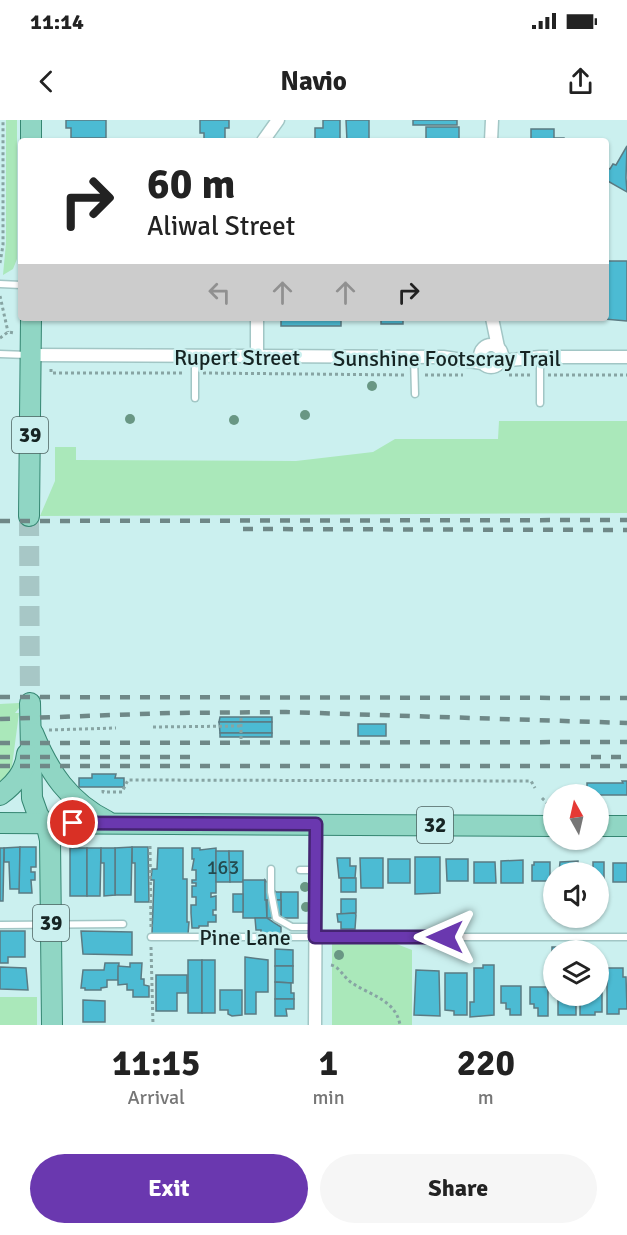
<!DOCTYPE html>
<style>
body{margin:0;font-family:Signika,sans-serif;background:#f6f6f6;color:#222;height:100vh;display:flex;flex-direction:column;font-size:22px;white-space:nowrap}
*{box-sizing:border-box;margin:0}
p{font-size:20px;color:#767676}
.icon{flex:none;width:33px;height:33px;fill:none;stroke:currentColor;stroke-width:2;stroke-linecap:round;stroke-linejoin:round}
.map{position:relative;height:905px;overflow:hidden}
.side{display:flex;flex-direction:column;background:#fff;flex:1}
.side>*{flex:none}
.hud{position:absolute;left:18px;top:18px;width:591px;height:183px;border-radius:6px;box-shadow:0 2px 4px #0004;background:#fff;color:#222;overflow:hidden}
.needle{width:39px;rotate:352deg}
.fabs{position:absolute;left:543px;top:664px;display:grid;gap:12px}
.fabs a{display:grid;place-items:center;width:66px;height:66px;border-radius:50%;background:#fff;box-shadow:0 2px 4px #0004;font-size:30px}
.pin{position:absolute;display:grid;place-items:center;width:51px;height:51px;color:#fff;margin:-26px;border:3px solid #fff;border-radius:50%;box-shadow:0 2px 6px #0007}
.me{position:absolute;width:66px;margin:-33px;rotate:270deg;stroke-linejoin:round;filter:drop-shadow(0 0 4px #0008)}
.turn{display:flex;align-items:center;gap:21px;height:126px;padding:0 30px;font-size:27px}
.turn .icon{width:78px;height:78px;stroke-width:2.5}
.turn b{display:block;font-size:42px;line-height:51px}
.lanes{display:flex;align-items:center;height:57px;padding:0 30px;background:#0003;justify-content:center;gap:30px;direction:ltr}
.lanes .off{opacity:.35}
.eta{display:flex;justify-content:space-evenly;align-items:center;height:102px;text-align:center}
.eta b{font-size:36px;font-weight:800;line-height:42px}
.cta{display:flex;gap:12px;margin-top:auto;padding:12px 30px}
.cta a{flex:1;height:69px;border-radius:36px;background:#6a38af;color:#fff;font-size:24px;font-weight:800;line-height:69px;text-align:center}
.cta a+a{background:#f6f6f6;color:#222}
.status{display:flex;justify-content:space-between;align-items:center;height:42px;padding:0 30px;background:#fff;direction:ltr}
.status svg{height:16px;fill:currentColor}
header{display:flex;justify-content:space-between;align-items:center;height:78px;padding:0 30px;background:#fff;font-size:27px;font-weight:800}
.map>svg:first-child{display:block}
.green{fill:#aae8ba}
.building{fill:#4cbbd3;stroke:#5b7b83;stroke-width:1.5}
.lines{fill:none;stroke-linecap:round;stroke-linejoin:round}
.primary-tunnel{stroke:#a7c7c6;stroke-width:20;stroke-dasharray:20 10;stroke-linecap:butt}
.lane-casing{stroke:#a2c6c5;stroke-width:9}
.street-casing{stroke:#a2c6c5;stroke-width:15}
.primary-casing{stroke:#358672;stroke-width:22}
.path{stroke:#87a4a3;stroke-width:3;stroke-dasharray:3 3;stroke-linecap:butt}
.lane{stroke:#fff;stroke-width:6}
.street{stroke:#fff;stroke-width:12}
.primary{stroke:#90d6c4;stroke-width:20}
.rail{stroke:#6f8887;stroke-width:4.5;stroke-dasharray:10 10;stroke-linecap:butt}
.tree{fill:#699784}
.route-casing{stroke:#452472;stroke-width:15}
.route{stroke:#6a38af;stroke-width:10}
.labels{text-anchor:middle;dominant-baseline:central;stroke-width:5;stroke-linejoin:round;paint-order:stroke}
.number-label{font-size:20px;fill:#244a4f}
.shield{fill:#cbf0ef;stroke:#4c6160;stroke-width:1.5}
.shield-label{font-size:21px;font-weight:bold;fill:#162423}
.street-label{font-size:22px;fill:#162423;stroke:#cbf0ef}
</style>
<div class="status"><b>11:14</b><svg viewBox="0 0 49 12"><path d="M0 12V9h3v3zM5 12V6h3v6zM10 12V3h3v9zM15 12V0h3v12zM26 1h20v11H26zM47 4h2v5h-2z"/></svg></div>
<header><svg class="icon" aria-label="back" viewBox="0 0 24 24"><path d="M15 5l-7 7 7 7"/></svg>Navio<svg class="icon" aria-label="share" viewBox="0 0 24 24"><path d="M12 15V3M7 8l5-5 5 5M5 13v7h14v-7"/></svg></header>
<div class="map">
<svg width="627" height="905" viewBox="0 0 627 905">
<rect width="100%" height="100%" fill="#cbf0ef"/>
<g class="green">
<polygon points="6,0 17,0 17,139 13,149 3,155 6,123"/>
<polygon points="499,301 627,301 627,393 40,396 55,361 55,327 76,327 76,340 296,341 373,332 395,319 498,319"/>
<polygon points="19,583 19,588 15,593 19,593 11,654 0,667 0,584"/>
<polygon points="332,822 394,823 412,830 412,905 332,905"/>
<rect x="0" y="877" width="37" height="28"/>
</g>
<g class="building">
<polygon points="66,0 106,0 106,18 71,18 71,8 66,8"/>
<polygon points="200,0 229,0 229,8 225,8 225,21 204,21 204,13 200,13"/>
<polygon points="323,0 340,0 340,21 315,21 315,8 323,8"/>
<polygon points="346,0 369,0 369,21 347,21"/>
<rect x="413" y="0" width="44" height="5"/>
<rect x="426" y="7" width="33" height="14"/>
<polygon points="531,9 554,9 554,18 564,18 564,21 531,21"/>
<polygon points="627,26 626,58 627,72 606,60 608,48 610,49 613,44 616,45"/>
<polygon points="608,141 627,141 627,201 604,199 606,198 606,179 608,179"/>
<rect x="281" y="198" width="60" height="8"/>
<rect x="381" y="198" width="22" height="6"/>
<polygon points="220,597 272,597 272,602 219,602"/>
<polygon points="219,602 272,602 272,613 220,613"/>
<rect x="358" y="604" width="28" height="12"/>
<rect x="220" y="613" width="52" height="4"/>
<polygon points="92,654 116,654 115,658 124,658 124,667 79,667 79,658 92,658"/>
<polygon points="622,661 627,661 627,675 587,675 587,663 623,663"/>
<polygon points="20,727 21,769 10,769 9,742 4,742 4,728"/>
<polygon points="20,727 36,727 36,747 31,747 31,752 35,752 35,760 31,760 32,773 19,773"/>
<polygon points="132,727 148,727 149,782 135,782 135,743 132,743"/>
<polygon points="132,727 131,775 115,775 115,728"/>
<polygon points="0,728 4,728 3,781 0,781"/>
<rect x="70" y="728" width="17" height="48"/>
<polygon points="87,728 101,728 100,776 87,776"/>
<polygon points="101,728 115,728 115,775 104,776 104,743 101,743"/>
<polygon points="158,728 183,728 183,759 187,759 187,802 189,802 188,814 152,814 154,760 151,760 152,749 157,749"/>
<polygon points="192,728 200,728 200,730 216,728 216,773 211,773 211,777 216,776 216,790 213,790 213,795 216,795 216,802 208,802 208,806 199,806 199,808 192,808 191,793 191,785 196,785 196,777 192,777 192,766 196,766 196,763 192,763 192,760 196,760 196,750 192,750 194,739 192,739"/>
<polygon points="216,731 229,731 230,762 216,762"/>
<polygon points="229,731 243,731 243,762 230,762"/>
<polygon points="415,737 440,737 440,773 415,774"/>
<polygon points="337,738 350,738 350,746 356,746 355,758 339,758"/>
<polygon points="360,738 383,738 383,768 361,768"/>
<rect x="388" y="739" width="22" height="24"/>
<polygon points="446,739 468,739 468,761 447,761"/>
<polygon points="523,740 523,763 501,763 501,741"/>
<polygon points="578,741 578,753 559,753 560,742"/>
<polygon points="474,742 495,742 496,763 474,763"/>
<polygon points="534,742 550,742 550,761 532,761 532,745 534,745"/>
<polygon points="593,742 604,742 604,775 598,775 598,753 593,753"/>
<rect x="613" y="743" width="14" height="19"/>
<rect x="341" y="758" width="15" height="14"/>
<polygon points="243,760 265,760 267,798 243,798"/>
<polygon points="265,760 276,772 281,772 281,780 265,780"/>
<rect x="281" y="772" width="17" height="26"/>
<rect x="233" y="774" width="10" height="18"/>
<polygon points="341,779 356,779 356,793 341,794"/>
<rect x="267" y="780" width="14" height="18"/>
<polygon points="355,793 356,795 355,809 341,809 341,802 338,802 337,794"/>
<polygon points="255,798 267,798 281,807 281,814 261,814 261,810 256,810"/>
<polygon points="0,811 25,811 25,837 8,837 8,843 0,843"/>
<polygon points="81,811 132,812 132,835 83,834"/>
<polygon points="552,827 568,827 568,829 579,829 579,831 554,831 554,846 552,846"/>
<polygon points="275,829 293,830 293,846 275,846"/>
<polygon points="245,837 268,840 268,872 256,872 256,894 245,894"/>
<rect x="188" y="840" width="14" height="53"/>
<rect x="202" y="840" width="13" height="53"/>
<polygon points="105,843 119,843 118,860 107,860 107,867 101,868 101,870 85,870 85,868 81,868 83,850 104,850"/>
<polygon points="130,843 142,843 141,859 144,859 144,865 149,866 149,877 133,877 133,870 127,870 127,864 118,865 118,846 130,847"/>
<polygon points="483,845 494,845 494,895 470,897 470,882 474,882 474,848 483,848"/>
<polygon points="275,846 293,846 293,863 275,862"/>
<polygon points="0,847 26,848 28,870 0,869"/>
<polygon points="607,848 623,848 623,857 626,857 627,889 619,889 619,894 607,894"/>
<polygon points="416,850 439,851 440,896 414,895"/>
<polygon points="445,853 467,853 467,895 454,895 454,891 445,890"/>
<polygon points="156,855 187,855 187,873 177,873 177,891 156,891"/>
<polygon points="275,862 291,863 291,873 294,873 294,879 275,879"/>
<polygon points="501,866 521,866 521,895 510,895 510,889 506,889 506,883 501,883"/>
<polygon points="530,867 548,867 548,896 538,896 538,888 534,888 534,884 530,884"/>
<polygon points="220,870 242,870 242,895 232,896 228,894 228,890 220,890"/>
<polygon points="598,870 602,870 602,892 595,892 595,895 580,895 580,876 598,876"/>
<rect x="558" y="876" width="18" height="19"/>
<polygon points="275,879 294,879 294,889 286,889 287,896 275,896"/>
<polygon points="83,880 105,881 105,902 83,902"/>
</g>
<g class="lines">
<polyline class="primary-tunnel" points="29,396 30,583"/>
<g class="lane-casing">
<g id="lane">
<polyline points="0,164 21,165"/>
<polyline points="0,234 27,235"/>
<polyline points="414,237 415,274"/>
<polyline points="195,278 195,236"/>
<polyline points="540,283 540,237"/>
<polyline points="271,749 271,772 276,798 292,807 315,807"/>
<polyline points="300,750 315,750"/>
<polyline points="0,805 123,804"/>
<polyline points="151,817 627,817"/>
</g>
</g>
<g class="street-casing">
<g id="street">
<polyline points="263,21 278,0"/>
<polyline points="491,21 492,0"/>
<polyline points="492,198 498,227"/>
<circle cx="491" cy="236" r="11"/>
<polyline points="30,235 443,237 482,243"/>
<polyline points="257,237 257,198"/>
<polyline points="501,241 540,237 627,237"/>
<polyline points="315,905 316,704"/>
</g>
</g>
<g class="primary-casing">
<g id="primary">
<polyline points="31,21 31,0"/>
<polyline points="29,396 31,198"/>
<polyline points="30,583 32,678 38,695 47,707 50,720 52,905"/>
<path d="M33 613C49 652 69 682 107 701"/>
<path d="M0 675C15 664 25 652 27 634"/>
<polyline points="0,703 554,706"/>
<polyline points="598,706 627,706"/>
</g>
</g>
<g class="path">
<polyline points="0,143 3,125 3,0"/>
<polyline points="0,176 8,212"/>
<polyline points="0,218 8,212 14,213"/>
<polyline points="51,249 51,253 184,253"/>
<polyline points="203,253 406,255"/>
<polyline points="425,255 463,255"/>
<polyline points="509,255 532,255"/>
<polyline points="548,255 627,255"/>
<polyline points="153,607 241,606"/>
<polyline points="49,610 116,608"/>
<polyline points="241,619 241,595"/>
<polyline points="103,670 103,672 122,672 128,660 531,661 535,668"/>
<polyline points="542,678 550,686 554,686"/>
<polyline points="150,726 151,808"/>
<polyline points="151,827 153,905"/>
<path d="M331 845C340 847 344 858 352 863 370 875 396 880 400 905"/>
</g>
<use href="#lane" class="lane"/>
<use href="#street" class="street"/>
<use href="#primary" class="primary"/>
<g class="rail">
<polyline points="0,401 627,400"/>
<polyline points="243,409 627,410"/>
<polyline points="0,577 627,578"/>
<polyline points="0,599 170,593 286,592 627,603"/>
<polyline points="0,623 627,622"/>
<polyline points="0,637 192,637"/>
<polyline points="591,637 627,637"/>
<polyline points="0,646 627,646"/>
</g>
</g>
<g class="tree">
<circle cx="372" cy="266" r="5"/>
<circle cx="305" cy="295" r="5"/>
<circle cx="130" cy="299" r="5"/>
<circle cx="234" cy="300" r="5"/>
<circle cx="305" cy="767" r="5"/>
<circle cx="306" cy="787" r="5"/>
<circle cx="339" cy="835" r="5"/>
</g>
<g class="lines">
<g class="route-casing">
<polyline id="route" points="73,703 316,704 315,817 445,817"/>
</g>
<use href="#route" class="route"/>
</g>
<g class="labels">
<g class="number-label">
<text x="223" y="747">163</text>
</g>
<g class="shield">
<rect x="12" y="297" width="36" height="36" rx="4.5"/>
<rect x="417" y="687" width="36" height="36" rx="4.5"/>
<rect x="33" y="785" width="36" height="36" rx="4.5"/>
</g>
<g class="shield-label">
<text x="30" y="315">39</text>
<text x="435" y="705">32</text>
<text x="51" y="803">39</text>
</g>
<g class="street-label">
<text x="237" y="237">Rupert Street</text>
<text x="447" y="238">Sunshine Footscray Trail</text>
<text x="245" y="817">Pine Lane</text>
</g>
</g>
</svg>
<div class="fabs">
<a><svg class="needle" viewBox="-14 -14 28 28"><path d="M0-13l5 13h-10z" fill="#e53935"/><path d="M0 13l5-13h-10z" fill="#767676"/></svg></a>
<a><svg class="icon" aria-label="sound" viewBox="0 0 24 24"><path d="M4 9h4l5-4v14l-5-4H4zM17 9q2 3 0 6"/></svg></a>
<a><svg class="icon" aria-label="layers" viewBox="0 0 24 24"><path d="M12 4l9 5-9 5-9-5zM3 14l9 5 9-5"/></svg></a>
</div>
<div class="pin" style="left:73px;top:703px;background:#d93025"><svg class="icon" aria-label="arrive" viewBox="0 0 24 24"><path d="M6 21V4h12l-3 4 3 4H6"/></svg></div>
<svg class="me" style="left:445px;top:817px" viewBox="-20 -20 40 40"><path d="M0-17L14 15 0 8-14 15z" fill="#6a38af" stroke="#fff" stroke-width="4"/></svg>
<div class="hud">
<div class="turn"><svg class="icon" aria-label="right" viewBox="0 0 24 24"><path d="M7 20v-9h11M14 6l5 5-5 5"/></svg><div><b>60 m</b>Aliwal Street</div></div>
<div class="lanes"><svg class="icon off" aria-label="left" viewBox="0 0 24 24"><path d="M17 20v-9H6M10 6l-5 5 5 5"/></svg><svg class="icon off" aria-label="ahead" viewBox="0 0 24 24"><path d="M12 20V5M6 11l6-6 6 6"/></svg><svg class="icon off" aria-label="ahead" viewBox="0 0 24 24"><path d="M12 20V5M6 11l6-6 6 6"/></svg><svg class="icon" aria-label="right" viewBox="0 0 24 24"><path d="M7 20v-9h11M14 6l5 5-5 5"/></svg></div>
</div>
</div>
<section class="side">
<div class="eta">
<div><b>11:15</b><p>Arrival</p></div>
<div><b>1</b><p>min</p></div>
<div><b>220</b><p>m</p></div>
</div>
<div class="cta"><a>Exit</a><a>Share</a></div>
</section>
